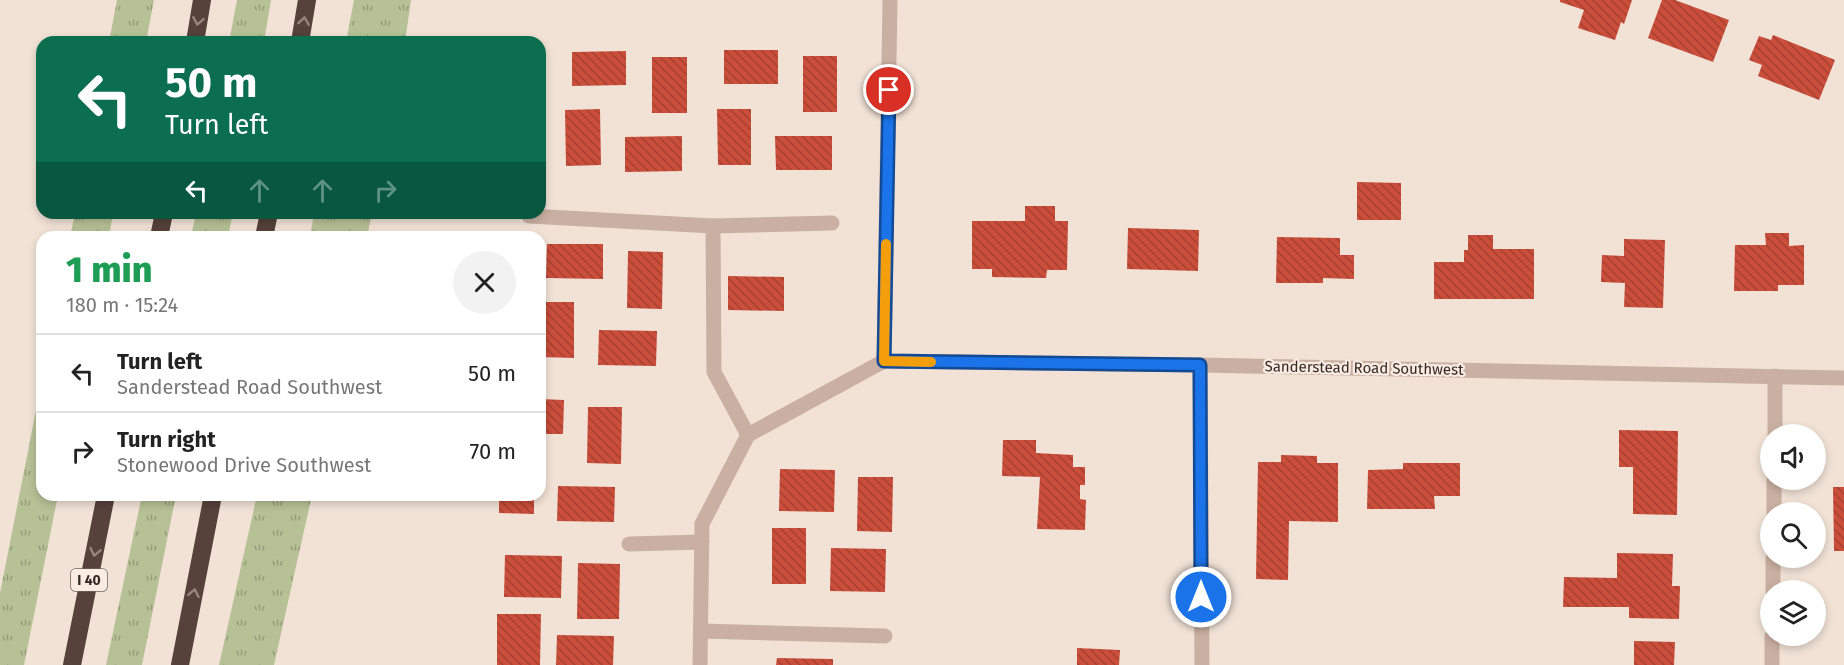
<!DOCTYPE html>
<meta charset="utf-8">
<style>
body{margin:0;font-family:"Fira Sans",sans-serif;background:#f2f2f2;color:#222;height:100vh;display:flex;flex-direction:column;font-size:22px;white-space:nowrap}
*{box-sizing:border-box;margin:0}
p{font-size:20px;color:#767676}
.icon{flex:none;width:33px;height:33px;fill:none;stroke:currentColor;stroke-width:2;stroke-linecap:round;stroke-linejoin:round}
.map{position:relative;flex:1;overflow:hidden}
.details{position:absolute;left:36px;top:231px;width:510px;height:270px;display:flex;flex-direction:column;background:#fff;border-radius:18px;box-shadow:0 3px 9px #0003}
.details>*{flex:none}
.hud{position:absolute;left:36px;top:36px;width:510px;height:183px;border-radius:18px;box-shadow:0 3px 9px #0003;background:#0b6e4f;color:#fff;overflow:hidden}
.buttons{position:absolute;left:1760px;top:424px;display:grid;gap:12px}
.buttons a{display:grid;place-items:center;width:66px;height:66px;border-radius:50%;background:#fff;box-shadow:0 3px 9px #0003;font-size:30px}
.pin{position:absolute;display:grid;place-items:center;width:51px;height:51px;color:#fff;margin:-26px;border:3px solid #fff;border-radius:50%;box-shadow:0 2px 6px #0007}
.me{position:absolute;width:66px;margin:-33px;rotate:0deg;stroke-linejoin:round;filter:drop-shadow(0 0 4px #0008)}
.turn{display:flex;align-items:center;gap:21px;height:126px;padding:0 30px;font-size:27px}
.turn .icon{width:78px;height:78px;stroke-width:2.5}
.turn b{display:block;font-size:42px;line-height:51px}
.lanes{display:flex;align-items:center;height:57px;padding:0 30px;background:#0003;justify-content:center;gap:30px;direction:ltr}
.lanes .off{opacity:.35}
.round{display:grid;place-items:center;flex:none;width:63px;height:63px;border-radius:32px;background:#f2f2f2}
.headline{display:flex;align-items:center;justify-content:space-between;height:102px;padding:0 30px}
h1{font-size:36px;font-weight:800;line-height:45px;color:#1e9e55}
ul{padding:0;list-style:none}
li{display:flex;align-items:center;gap:18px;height:78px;padding:0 30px;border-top:2px solid #e0e0e0}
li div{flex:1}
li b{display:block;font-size:22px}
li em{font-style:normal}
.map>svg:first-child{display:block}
.grass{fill:url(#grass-tufts)}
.building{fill:url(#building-back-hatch)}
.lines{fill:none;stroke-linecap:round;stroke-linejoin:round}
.minor{stroke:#cab0a2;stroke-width:15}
.highway{stroke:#56413b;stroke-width:18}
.oneway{stroke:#98857e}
.route-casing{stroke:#114b97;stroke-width:15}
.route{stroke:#1a73e8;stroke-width:10}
.slow{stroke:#f59e0b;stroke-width:10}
.labels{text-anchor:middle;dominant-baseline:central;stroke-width:4.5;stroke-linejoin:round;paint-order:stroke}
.shield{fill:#faece2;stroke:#6f635e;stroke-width:1.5}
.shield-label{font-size:14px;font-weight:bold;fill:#342825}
.street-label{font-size:15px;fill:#342825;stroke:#faece2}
</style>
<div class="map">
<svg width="1844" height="665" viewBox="0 0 1844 665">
<defs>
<pattern id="grass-tufts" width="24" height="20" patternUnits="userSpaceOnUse" patternTransform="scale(1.5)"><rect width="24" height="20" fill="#b7c196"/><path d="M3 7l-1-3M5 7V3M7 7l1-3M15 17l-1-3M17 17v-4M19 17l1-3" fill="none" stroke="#969d7a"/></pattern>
<pattern id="building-back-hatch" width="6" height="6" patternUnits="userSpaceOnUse" patternTransform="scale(1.5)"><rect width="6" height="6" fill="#cb4e3b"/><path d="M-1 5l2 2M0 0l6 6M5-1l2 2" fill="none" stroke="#a64131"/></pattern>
</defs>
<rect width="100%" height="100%" fill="#f2e2d6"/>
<g class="grass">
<polygon points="117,0 154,0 146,42 109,42"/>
<polygon points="237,0 271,0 264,42 229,42"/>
<polygon points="354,0 411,0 405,42 346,42"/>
<polygon points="75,213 113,213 109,237 70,237"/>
<polygon points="196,213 233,213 228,237 191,237"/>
<polygon points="314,213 372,213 367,237 310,237"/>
<polygon points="42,380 42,495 58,495 24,665 0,665 0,593"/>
<polygon points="142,495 176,495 142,665 106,665"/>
<polygon points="257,495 312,495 274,665 219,665"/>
</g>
<g class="building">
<polygon points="1560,0 1632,0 1624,24 1621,22 1615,40 1578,28 1584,10 1560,2"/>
<polygon points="1662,0 1675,0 1729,20 1713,62 1648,38"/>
<polygon points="1773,35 1835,60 1819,100 1758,76 1762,65 1749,60 1759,36 1771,40"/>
<rect x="724" y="50" width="54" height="34"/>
<polygon points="626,51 626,85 572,86 572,52"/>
<rect x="803" y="56" width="34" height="56"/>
<rect x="652" y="57" width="35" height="56"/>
<polygon points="600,109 601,165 566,166 565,110"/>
<polygon points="717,109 751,109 751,165 718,165"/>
<polygon points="682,136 682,171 625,172 625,137"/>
<polygon points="775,136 832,136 832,170 776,170"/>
<polygon points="1357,182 1401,183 1401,220 1357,220"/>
<polygon points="1025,206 1055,206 1055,221 1068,221 1067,270 1047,270 1046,278 992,277 992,269 972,269 972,221 1025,221"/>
<polygon points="1128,228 1199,230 1198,271 1127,269"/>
<polygon points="1765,233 1789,233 1789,246 1804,245 1804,285 1778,285 1778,291 1734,291 1735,245 1766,245"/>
<polygon points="1468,235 1493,235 1493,249 1534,249 1534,299 1434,299 1434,262 1464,262 1464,250 1468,250"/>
<polygon points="1277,237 1340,238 1340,255 1354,255 1354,279 1323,278 1323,283 1276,283"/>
<polygon points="1624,239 1665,240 1663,308 1624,307 1625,283 1601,282 1602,255 1624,256"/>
<polygon points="547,244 603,244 603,279 546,278"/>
<polygon points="628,251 663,252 662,309 627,308"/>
<polygon points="728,276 784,277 784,311 728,310"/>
<polygon points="540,302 574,302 574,358 540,357"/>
<polygon points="599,330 657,331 656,366 598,365"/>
<polygon points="540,399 564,400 563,434 540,434"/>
<polygon points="588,407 622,407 621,464 587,463"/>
<polygon points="1619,430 1678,431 1677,515 1633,514 1633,467 1619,467"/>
<polygon points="1003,440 1036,440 1036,453 1073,455 1073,467 1085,467 1085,485 1080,485 1080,499 1086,500 1085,530 1037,529 1040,477 1002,476"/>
<polygon points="1281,455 1317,456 1317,463 1338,463 1338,522 1289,521 1288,580 1256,579 1258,462 1281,462"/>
<polygon points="1403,463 1460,463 1460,496 1434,496 1435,509 1367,509 1368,470 1403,469"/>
<polygon points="780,469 835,470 834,512 779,511"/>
<polygon points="858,477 893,477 892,532 857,531"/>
<polygon points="558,486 615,487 614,522 557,521"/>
<polygon points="1833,487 1844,487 1844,551 1834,551"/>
<polygon points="499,495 534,495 534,514 499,513"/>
<rect x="772" y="528" width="34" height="56"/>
<polygon points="831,548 886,549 885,592 830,591"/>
<polygon points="1617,553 1673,554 1672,586 1680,586 1679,619 1629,618 1629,607 1563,607 1564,577 1617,578"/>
<polygon points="505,555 562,556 561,598 504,597"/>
<polygon points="578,563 620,564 619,619 577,619"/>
<polygon points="497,614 541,614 540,665 497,665"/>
<polygon points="557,635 614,636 613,665 556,665"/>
<polygon points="1634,641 1675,642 1674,665 1634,665"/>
<polygon points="1077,648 1120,650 1119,665 1077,665"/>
<polygon points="777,658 833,659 833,665 776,665"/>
</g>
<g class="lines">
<g class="minor">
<polyline points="529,216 713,226 714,372 748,435"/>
<polyline points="713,226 832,223"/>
<polyline points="884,361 1200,365 1844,378"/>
<polyline points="1200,365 1202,665"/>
<polyline points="1775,435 1775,376"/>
<polyline points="1774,513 1774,480"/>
<polyline points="629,544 702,542"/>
<polyline points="1773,591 1773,558"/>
<polyline points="701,631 885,636"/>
<polyline points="700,665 702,524 748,435 884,361 890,0"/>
<polyline points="1772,665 1772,636"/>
</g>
<g class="highway">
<polyline points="195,42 202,0"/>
<polyline points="300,42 307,0"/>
<polyline points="159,237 164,213"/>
<polyline points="264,237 269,213"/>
<polyline points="72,665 106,495"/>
<polyline points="180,665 213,495"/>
</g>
</g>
<defs><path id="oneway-chevron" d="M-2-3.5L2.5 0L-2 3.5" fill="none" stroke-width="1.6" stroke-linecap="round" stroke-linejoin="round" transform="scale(1.5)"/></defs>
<g class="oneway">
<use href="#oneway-chevron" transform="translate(198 21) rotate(100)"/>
<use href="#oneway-chevron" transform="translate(304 21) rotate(-81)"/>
<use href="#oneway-chevron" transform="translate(95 552) rotate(102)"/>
<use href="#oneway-chevron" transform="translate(194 593) rotate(-79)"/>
</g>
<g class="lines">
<g class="route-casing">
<polyline id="route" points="889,90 884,361 1200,365 1201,597"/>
</g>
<use href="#route" class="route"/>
<polyline class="slow" points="886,244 884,361 931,362"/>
</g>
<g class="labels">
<rect class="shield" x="71" y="569" width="36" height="22" rx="4.5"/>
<g class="shield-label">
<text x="89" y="580">I 40</text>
</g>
<g class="street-label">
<text transform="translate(1364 368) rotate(1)">Sanderstead Road Southwest</text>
</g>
</g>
</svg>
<div class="buttons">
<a><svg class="icon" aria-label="sound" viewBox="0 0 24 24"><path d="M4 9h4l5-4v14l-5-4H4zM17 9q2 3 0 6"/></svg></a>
<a><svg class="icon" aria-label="search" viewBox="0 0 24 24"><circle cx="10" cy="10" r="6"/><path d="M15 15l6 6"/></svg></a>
<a><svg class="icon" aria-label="layers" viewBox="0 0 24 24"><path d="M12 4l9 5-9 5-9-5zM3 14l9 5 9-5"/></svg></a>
</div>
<div class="pin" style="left:889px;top:90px;background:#d93025"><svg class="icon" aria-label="arrive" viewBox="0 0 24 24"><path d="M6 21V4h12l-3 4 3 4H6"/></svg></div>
<svg class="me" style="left:1201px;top:597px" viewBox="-20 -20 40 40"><circle r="17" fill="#1a73e8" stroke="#fff" stroke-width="3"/><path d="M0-11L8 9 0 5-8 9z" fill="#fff"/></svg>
<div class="hud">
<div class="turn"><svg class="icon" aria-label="left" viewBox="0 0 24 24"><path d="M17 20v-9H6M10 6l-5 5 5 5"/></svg><div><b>50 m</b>Turn left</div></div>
<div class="lanes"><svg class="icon" aria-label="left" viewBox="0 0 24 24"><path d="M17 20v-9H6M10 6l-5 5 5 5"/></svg><svg class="icon off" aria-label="ahead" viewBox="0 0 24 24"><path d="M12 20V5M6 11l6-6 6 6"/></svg><svg class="icon off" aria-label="ahead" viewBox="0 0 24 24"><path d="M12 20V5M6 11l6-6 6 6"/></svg><svg class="icon off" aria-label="right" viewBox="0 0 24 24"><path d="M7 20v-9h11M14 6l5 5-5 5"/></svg></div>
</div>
<section class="details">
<div class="headline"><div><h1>1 min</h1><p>180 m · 15:24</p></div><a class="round"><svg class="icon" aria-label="close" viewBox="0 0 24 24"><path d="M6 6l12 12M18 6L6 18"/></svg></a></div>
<ul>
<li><svg class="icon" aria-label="left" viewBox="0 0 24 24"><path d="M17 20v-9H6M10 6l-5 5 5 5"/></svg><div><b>Turn left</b><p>Sanderstead Road Southwest</p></div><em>50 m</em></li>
<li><svg class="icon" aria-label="right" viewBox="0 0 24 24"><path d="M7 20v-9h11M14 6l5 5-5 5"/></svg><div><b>Turn right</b><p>Stonewood Drive Southwest</p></div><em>70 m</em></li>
</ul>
</section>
</div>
